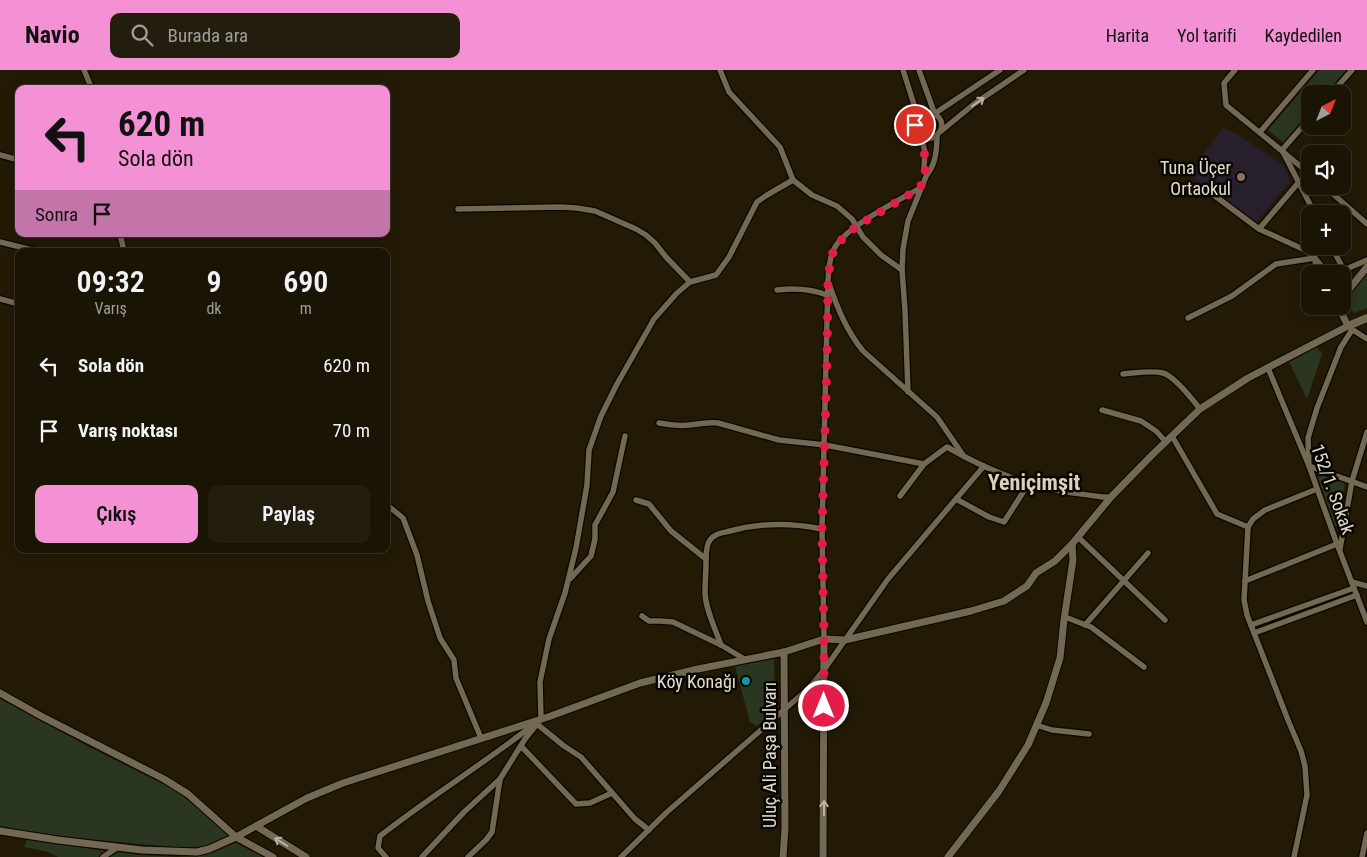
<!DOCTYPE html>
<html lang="tr">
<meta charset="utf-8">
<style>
body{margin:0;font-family:"Roboto Condensed",sans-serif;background:#231d0e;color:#f1f3f6;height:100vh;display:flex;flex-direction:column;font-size:19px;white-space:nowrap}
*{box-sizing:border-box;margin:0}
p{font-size:16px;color:#9f9e9a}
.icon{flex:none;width:28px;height:28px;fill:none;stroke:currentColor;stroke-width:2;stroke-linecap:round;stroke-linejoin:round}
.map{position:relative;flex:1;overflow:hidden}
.details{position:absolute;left:15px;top:178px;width:375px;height:305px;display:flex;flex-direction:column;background:#1a1404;border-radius:10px;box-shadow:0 2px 12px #0003,0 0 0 1px #383326}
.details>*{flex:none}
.banner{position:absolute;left:15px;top:15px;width:375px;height:152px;border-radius:10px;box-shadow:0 2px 12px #0003,0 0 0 1px #383326;background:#f491d4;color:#111;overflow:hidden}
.needle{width:32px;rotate:42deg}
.tools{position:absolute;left:1301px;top:15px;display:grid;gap:10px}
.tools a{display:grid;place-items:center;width:50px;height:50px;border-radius:10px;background:#1a1404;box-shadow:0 2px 12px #0003,0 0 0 1px #383326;font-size:25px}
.pin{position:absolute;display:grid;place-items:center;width:42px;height:42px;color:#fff;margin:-21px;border:2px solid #fff;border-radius:50%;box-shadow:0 1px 5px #0007}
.me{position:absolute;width:55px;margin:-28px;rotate:0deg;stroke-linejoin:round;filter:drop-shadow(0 0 4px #0008)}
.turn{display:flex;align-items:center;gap:18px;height:105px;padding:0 20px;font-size:22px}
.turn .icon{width:65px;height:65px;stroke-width:2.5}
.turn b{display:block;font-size:35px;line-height:42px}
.then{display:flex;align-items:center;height:48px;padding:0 20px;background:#0003;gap:10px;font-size:19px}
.eta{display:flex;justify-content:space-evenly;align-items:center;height:85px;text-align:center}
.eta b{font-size:30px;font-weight:600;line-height:35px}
.button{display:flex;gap:10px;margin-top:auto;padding:10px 20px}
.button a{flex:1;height:58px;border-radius:10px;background:#f491d4;color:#111;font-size:20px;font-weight:600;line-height:58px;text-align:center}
.button a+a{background:#231d0e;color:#f1f3f6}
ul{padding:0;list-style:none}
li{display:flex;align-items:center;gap:15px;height:65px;padding:0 20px}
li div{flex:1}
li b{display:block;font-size:19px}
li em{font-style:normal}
header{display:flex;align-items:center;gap:30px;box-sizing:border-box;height:70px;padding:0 25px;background:#f491d4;color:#111}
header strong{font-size:24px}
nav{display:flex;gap:28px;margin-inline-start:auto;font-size:18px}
.search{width:350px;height:45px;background:#231d0e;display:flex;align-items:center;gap:12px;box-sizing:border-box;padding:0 18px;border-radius:10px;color:#9f9e9a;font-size:19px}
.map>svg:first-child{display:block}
.education{fill:#281f2d}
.green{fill:#2a361f}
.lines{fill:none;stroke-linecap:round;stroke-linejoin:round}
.minor-casing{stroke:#0c0500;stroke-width:8}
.tertiary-casing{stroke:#0c0500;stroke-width:9}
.secondary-casing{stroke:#0c0500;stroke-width:9}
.minor{stroke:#736852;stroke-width:5.5}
.tertiary{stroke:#736852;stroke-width:7}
.secondary{stroke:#736852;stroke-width:8}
.oneway{stroke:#bab3a3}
.route{stroke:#e11d48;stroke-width:9;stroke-dasharray:0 16.2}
.education-dot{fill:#8d6e63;stroke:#090601;stroke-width:2}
.culture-dot{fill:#0f9aa8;stroke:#090601;stroke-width:2}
.labels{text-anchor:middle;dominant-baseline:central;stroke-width:5;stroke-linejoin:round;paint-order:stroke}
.poi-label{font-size:18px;fill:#e1dbcf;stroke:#090601;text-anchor:end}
.street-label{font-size:18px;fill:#e1dbcf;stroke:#090601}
.district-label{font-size:22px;font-weight:bold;fill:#ddd1b8;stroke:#090601}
</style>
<header>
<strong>Navio</strong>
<div class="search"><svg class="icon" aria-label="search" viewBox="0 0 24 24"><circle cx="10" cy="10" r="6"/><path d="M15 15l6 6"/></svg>Burada ara</div>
<nav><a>Harita</a><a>Yol tarifi</a><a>Kaydedilen</a></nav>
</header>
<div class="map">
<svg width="1367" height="787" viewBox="0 0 1367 787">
<rect width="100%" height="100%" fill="#231a06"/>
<polygon class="education" points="1222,58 1233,62 1260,79 1284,96 1290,111 1256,153 1189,104"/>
<g class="green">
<polygon points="1319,0 1346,0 1326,24 1310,24 1310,42 1284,73 1268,60"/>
<polygon points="1367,204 1367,238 1354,243 1345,233 1357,214"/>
<polygon points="1316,277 1322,284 1307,329 1289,292"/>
<polygon points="1320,404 1345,413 1338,456 1335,456 1318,408"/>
<polygon points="774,589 775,640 757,656 750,652 735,596"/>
<polygon points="0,629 91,678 177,721 229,765 204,776 185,778 86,769 34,763 0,756"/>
<polygon points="27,770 106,781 105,783 99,787 58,787 48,782 24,777"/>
<polygon points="236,773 263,787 107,787 116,782 139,785 177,787 207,785"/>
</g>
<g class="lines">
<g class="minor-casing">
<g id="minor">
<polyline points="84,0 92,19"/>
<polyline points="720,0 729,22 780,77 793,110 812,125 837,136 852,149 863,167 881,185 902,200"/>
<polyline points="903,0 918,47"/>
<polyline points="919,0 934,42"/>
<polyline points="1235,0 1224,13 1226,35 1310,104"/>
<polyline points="1331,24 1352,0"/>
<path d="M934 42 933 43C957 56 925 82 916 61 911 47 924 42 934 42Z"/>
<polyline points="934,44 1000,0"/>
<polyline points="1310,48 1282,80 1315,144"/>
<polyline points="940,62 974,34 1024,0"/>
<polyline points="1260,62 1313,0"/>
<polyline points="921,66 925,82 924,98 927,104"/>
<polyline points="0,85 19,90"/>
<polyline points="1324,116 1367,154"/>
<polyline points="1207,120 1259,159 1305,180 1315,188 1328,204"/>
<polyline points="458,139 560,137 577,138 595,141 636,159 646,165 655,173 666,187 690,212"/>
<polyline points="1259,159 1299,112"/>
<polyline points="120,164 124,181"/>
<polyline points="0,172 36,181"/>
<polyline points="1331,176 1344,200"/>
<polyline points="1332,204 1344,200 1367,190"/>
<path d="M829 214C838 239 846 260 863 281L937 347 963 385"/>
<path d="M777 220C795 218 811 219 827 225"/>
<polyline points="0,229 19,234"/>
<polyline points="1188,248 1232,226 1276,194 1315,188 1316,204"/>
<polyline points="1350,258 1367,269"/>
<polyline points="1352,260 1341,277 1317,338 1308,368 1309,396 1367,417"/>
<polyline points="1268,298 1309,396 1337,474 1367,552"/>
<path d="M1123 304C1136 303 1151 300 1163 303 1174 306 1193 330 1200 339"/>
<path d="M908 322 905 240 902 200 903 179 908 151 927 104C936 95 937 78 937 66"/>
<polyline points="1102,340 1141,351 1156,361 1166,372"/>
<path d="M659 353C669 355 680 356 690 355 700 354 708 352 718 353L779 370 825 375 924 394 947 377C978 395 1010 409 1044 418 1063 422 1083 424 1102 427H1111"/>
<polyline points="1172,366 1217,444 1248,457"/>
<polyline points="900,426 924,394"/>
<polyline points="956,429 989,447 1004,452 1029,413"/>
<polyline points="636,430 649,434 671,461 706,489"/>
<polyline points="386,434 403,448 417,485 428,531 440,568 454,590 456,608 481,668"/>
<polyline points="1078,467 1165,550"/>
<polyline points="1340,479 1352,411 1367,362"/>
<polyline points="570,509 591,486 595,469 595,455 613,422 625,366"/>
<polyline points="1245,511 1337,474"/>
<polyline points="1352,512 1367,516"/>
<polyline points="642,546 649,551 660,551 673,552 721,575 746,590"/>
<polyline points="1065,547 1091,557 1144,597"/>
<polyline points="1085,555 1148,483"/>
<polyline points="1251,555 1354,518"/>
<polyline points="1254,563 1357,525"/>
<path d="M824 569 822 459 828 210C829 199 829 188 834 179 845 157 898 131 920 118"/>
<path d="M721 575C715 558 706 541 705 523 705 513 706 502 706 492 706 486 706 475 710 470 715 463 723 463 730 461 759 453 792 453 822 459"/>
<polyline points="537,654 564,676 581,687 635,749 649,760"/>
<polyline points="1036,655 1052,660 1089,664"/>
<polyline points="521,676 576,734 590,733 612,723"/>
<polyline points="103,787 118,777"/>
<path d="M386 787 378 778 380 766C430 727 483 694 533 655"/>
<polyline points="422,787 464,742 500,709 525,669 541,649 540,612 549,569 565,523 576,478 587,415 589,380 601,346 617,314 654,249 677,223 690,212 716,205 729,187 757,132 767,125 793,110"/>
<polyline points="468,787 486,770 492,762 500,709"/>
<polyline points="621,787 667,742 809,618 824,600 888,509 984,396"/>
<polyline points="1294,787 1307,725 1305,696 1301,681 1288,650 1247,545 1244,530 1248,457 1253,449 1265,440 1317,419"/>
<polyline points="1362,787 1367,763"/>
</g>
</g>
<g class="tertiary-casing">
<g id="tertiary">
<polyline points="1342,228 1367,197"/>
<polyline points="0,623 41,646 164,709 188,724 236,767 273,787"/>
<polyline points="256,756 306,787"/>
<polyline points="0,761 58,770 142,780 197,782 209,779 236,767 307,728 343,713 548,647 640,613 698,599 784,582 824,569 845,570 971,541 1004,531 1027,516 1036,503 1055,491 1072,474 1111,427 1152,385 1200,339 1248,308 1348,256 1338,236"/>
<polyline points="783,787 785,758 784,582"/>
<polyline points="823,787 824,569"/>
<polyline points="948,787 999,721 1028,675 1046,633 1060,588 1064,550 1073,490 1072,474"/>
</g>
</g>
<g class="secondary-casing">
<polyline id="secondary" points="1348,256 1367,248"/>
</g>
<use href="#minor" class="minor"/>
<use href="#tertiary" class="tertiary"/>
<use href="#secondary" class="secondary"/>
</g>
<defs><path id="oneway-shaft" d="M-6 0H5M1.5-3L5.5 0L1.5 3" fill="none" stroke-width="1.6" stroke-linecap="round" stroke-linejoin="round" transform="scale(1.25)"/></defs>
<g class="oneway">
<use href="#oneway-shaft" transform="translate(978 32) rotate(-36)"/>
<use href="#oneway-shaft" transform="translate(824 738) rotate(-90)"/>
<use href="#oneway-shaft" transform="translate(281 772) rotate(-148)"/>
</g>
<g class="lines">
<path class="route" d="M824 636V565L822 459 827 293 828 210 830 194 834 178 846 165 857 156 920 118 926 104C923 94 926 84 923 74 921 67 916 63 915 55"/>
</g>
<circle class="education-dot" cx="1241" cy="107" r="5"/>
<circle class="culture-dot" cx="746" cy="611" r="5"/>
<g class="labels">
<g class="poi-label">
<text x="1231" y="97">Tuna Üçer<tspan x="1231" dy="21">Ortaokul</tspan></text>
<text x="736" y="611">Köy Konağı</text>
</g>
<g class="street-label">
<text transform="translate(1333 419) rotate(70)">152/1. Sokak</text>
<text transform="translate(769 685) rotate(-90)">Uluç Ali Paşa Bulvarı</text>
</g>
<g class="district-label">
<text x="1034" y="412">Yeniçimşit</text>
</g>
</g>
</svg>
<div class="tools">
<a><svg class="needle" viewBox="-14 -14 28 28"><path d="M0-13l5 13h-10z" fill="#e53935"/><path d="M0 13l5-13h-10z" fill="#9f9e9a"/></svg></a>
<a><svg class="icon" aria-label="sound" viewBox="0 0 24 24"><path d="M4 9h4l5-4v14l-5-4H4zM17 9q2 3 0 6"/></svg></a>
<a>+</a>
<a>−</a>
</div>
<div class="pin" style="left:915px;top:55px;background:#d93025"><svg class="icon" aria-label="arrive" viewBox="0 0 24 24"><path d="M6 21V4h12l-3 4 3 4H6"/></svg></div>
<svg class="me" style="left:824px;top:636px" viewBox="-20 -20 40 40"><circle r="17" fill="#e11d48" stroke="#fff" stroke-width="3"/><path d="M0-11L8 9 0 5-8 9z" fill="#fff"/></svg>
<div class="banner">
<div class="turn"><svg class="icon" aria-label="left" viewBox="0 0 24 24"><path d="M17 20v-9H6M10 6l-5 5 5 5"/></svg><div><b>620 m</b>Sola dön</div></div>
<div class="then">Sonra<svg class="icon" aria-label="arrive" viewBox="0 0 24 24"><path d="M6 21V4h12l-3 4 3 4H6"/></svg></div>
</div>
<section class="details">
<div class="eta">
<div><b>09:32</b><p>Varış</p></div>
<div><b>9</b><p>dk</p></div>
<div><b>690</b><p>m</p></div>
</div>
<ul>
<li><svg class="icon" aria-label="left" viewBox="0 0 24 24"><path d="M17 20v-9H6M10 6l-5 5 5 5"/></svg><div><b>Sola dön</b></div><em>620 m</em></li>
<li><svg class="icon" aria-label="arrive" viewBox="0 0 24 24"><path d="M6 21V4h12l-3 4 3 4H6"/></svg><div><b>Varış noktası</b></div><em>70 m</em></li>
</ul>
<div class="button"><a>Çıkış</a><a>Paylaş</a></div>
</section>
</div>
